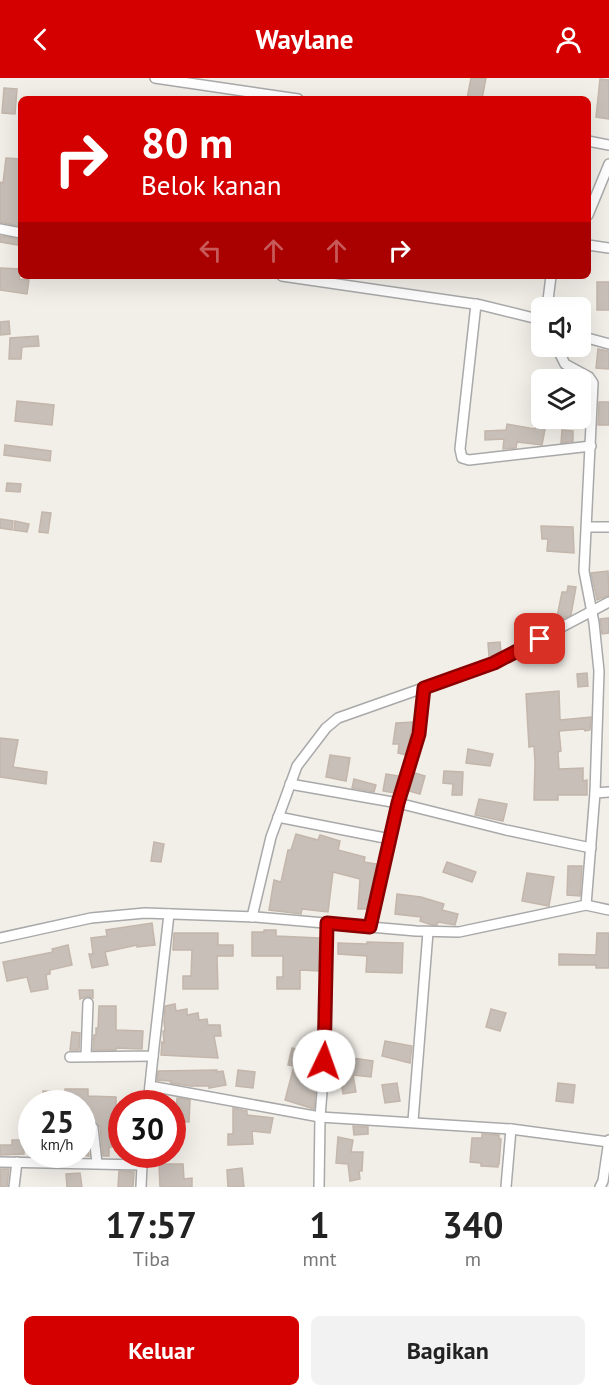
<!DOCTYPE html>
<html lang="id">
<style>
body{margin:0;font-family:"PT Sans",sans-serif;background:#f2f2f2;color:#222;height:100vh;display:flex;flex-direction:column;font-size:22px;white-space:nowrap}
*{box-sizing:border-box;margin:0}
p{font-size:20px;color:#767676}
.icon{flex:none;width:33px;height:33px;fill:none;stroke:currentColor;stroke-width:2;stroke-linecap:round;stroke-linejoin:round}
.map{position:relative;height:1109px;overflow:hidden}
.details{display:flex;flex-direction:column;background:#fff;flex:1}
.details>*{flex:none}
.hud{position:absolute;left:18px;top:18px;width:573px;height:183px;border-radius:9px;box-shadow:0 6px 24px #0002;background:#d40000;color:#fff;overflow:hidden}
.tools{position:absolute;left:531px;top:219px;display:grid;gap:12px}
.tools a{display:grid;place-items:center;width:60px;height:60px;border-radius:9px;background:#fff;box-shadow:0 6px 24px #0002;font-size:30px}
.speed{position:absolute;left:18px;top:1012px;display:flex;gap:12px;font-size:30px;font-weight:700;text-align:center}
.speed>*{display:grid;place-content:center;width:78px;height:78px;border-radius:50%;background:#fff;box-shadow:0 6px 24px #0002;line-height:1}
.speed small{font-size:15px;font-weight:400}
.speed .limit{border:9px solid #d22;background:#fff;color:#111}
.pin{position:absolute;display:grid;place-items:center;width:51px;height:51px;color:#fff;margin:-26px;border-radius:12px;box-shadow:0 3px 9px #0006}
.me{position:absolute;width:66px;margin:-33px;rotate:3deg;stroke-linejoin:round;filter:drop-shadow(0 0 4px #0008)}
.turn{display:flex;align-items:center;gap:21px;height:126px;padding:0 24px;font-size:27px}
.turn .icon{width:78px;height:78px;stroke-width:2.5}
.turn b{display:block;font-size:42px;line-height:51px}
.lanes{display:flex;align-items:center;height:57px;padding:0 24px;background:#0003;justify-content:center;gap:30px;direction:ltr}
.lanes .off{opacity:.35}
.eta{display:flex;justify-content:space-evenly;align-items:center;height:102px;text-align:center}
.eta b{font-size:36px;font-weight:700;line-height:42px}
.primary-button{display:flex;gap:12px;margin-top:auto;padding:12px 24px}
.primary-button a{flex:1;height:69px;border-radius:9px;background:#d40000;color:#fff;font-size:24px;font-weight:700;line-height:69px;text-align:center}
.primary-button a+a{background:#f2f2f2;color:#222}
header{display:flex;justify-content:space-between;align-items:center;height:78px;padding:0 24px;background:#d40000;color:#fff;font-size:27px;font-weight:700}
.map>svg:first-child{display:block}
.building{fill:#c7bfb8;stroke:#c4b6ab;stroke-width:1.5}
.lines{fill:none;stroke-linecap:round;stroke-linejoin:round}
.minor-casing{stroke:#a9a9a9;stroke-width:12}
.minor{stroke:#fff;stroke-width:9}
.route-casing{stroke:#8a0000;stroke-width:15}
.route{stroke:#d40000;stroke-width:10}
</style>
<header><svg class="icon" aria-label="back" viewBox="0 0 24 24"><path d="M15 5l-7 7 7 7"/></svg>Waylane<svg class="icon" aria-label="person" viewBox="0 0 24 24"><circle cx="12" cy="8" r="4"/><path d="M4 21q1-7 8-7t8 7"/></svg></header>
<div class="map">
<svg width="609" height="1109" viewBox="0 0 609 1109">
<rect width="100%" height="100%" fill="#f2efe9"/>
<g class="building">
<polygon points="471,0 486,0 482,21 467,21"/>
<polygon points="600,1 609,2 609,41 596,39"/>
<polygon points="4,10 17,11 15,36 2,35"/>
<polygon points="6,80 21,81 21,130 19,148 0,144 0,104 3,105"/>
<polygon points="0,158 18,161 18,167 0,164"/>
<polygon points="0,190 21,191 19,201 29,202 27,216 0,212"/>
<rect x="597" y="204" width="12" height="28"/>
<polygon points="557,220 569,221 568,230 556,230"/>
<polygon points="9,243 10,256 0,257 0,244"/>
<polygon points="38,258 39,268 22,269 21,281 9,281 10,260"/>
<polygon points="598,271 609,273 609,291 596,290"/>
<polygon points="17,323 54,327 52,347 15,343"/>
<polygon points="599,324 609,324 609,347 598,347"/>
<polygon points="537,340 547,341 542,367 517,364 516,370 503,371 504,361 485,362 485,353 506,352 507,346 535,351"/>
<polygon points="562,352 573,353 573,363 561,365"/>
<polygon points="5,367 51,373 50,383 4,377"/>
<polygon points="7,405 21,406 20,414 6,413"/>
<polygon points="42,434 51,435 48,455 39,454"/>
<polygon points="0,441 13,443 12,452 0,450"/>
<polygon points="15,443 29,446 27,454 14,452"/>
<polygon points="541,448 573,449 574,475 547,473 548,461 542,461"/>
<polygon points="608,493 609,517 597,522 591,495"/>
<polygon points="568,508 576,509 571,537 556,544 562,514 567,514"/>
<polygon points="609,540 609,555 602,556 600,541"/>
<polygon points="500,564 501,574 489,578 488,565"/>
<polygon points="587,595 588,608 578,609 577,596"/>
<polygon points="559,613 560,642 591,639 590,652 585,653 584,651 559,653 561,673 558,674 559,691 583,690 583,703 587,702 587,717 558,717 558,722 534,722 535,685 534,668 529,669 526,616"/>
<polygon points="413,644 406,677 398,675 399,666 393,666 396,645"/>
<polygon points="0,660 18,662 13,689 47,694 46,706 0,699"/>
<polygon points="468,671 493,676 490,688 466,685"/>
<polygon points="330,677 350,680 346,703 326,699"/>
<polygon points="444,693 463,694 462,717 452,717 453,706 443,705"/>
<polygon points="415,695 425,698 420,716 409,713"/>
<polygon points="386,696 399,698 394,715 383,713"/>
<polygon points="354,701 376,707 374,714 352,710"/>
<polygon points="479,721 507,726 503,743 475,737"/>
<polygon points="296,756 318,762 320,757 340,763 338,772 365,779 364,784 377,786 367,831 358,831 360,801 333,794 328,834 302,831 301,836 269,832 274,802 281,804 288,772 291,772"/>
<polygon points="154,764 164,766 161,784 151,783"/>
<polygon points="447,784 476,794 472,804 443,794"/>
<polygon points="568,788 582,788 580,818 567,817"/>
<polygon points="527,795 554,799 549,828 522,823"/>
<polygon points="397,816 421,819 444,826 442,832 458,836 455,847 438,844 437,847 432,847 420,843 421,839 395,836"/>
<polygon points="152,845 155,867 137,869 137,867 105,874 108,887 92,890 89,876 93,876 91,860 107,858 106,852"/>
<polygon points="264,852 276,852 276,858 320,860 320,893 300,892 300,911 277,911 277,899 283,899 283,878 252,878 252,854 264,854"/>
<polygon points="174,855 218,855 218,867 233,867 233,878 217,878 218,911 183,911 183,898 191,898 192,872 173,872"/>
<polygon points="597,855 609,855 609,890 596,890 596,887 559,887 559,876 596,877"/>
<polygon points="367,864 403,865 402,895 366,894 367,878 338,876 338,865 367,866"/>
<polygon points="68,867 72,887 50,892 50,896 46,897 48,911 31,914 27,899 7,903 3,884 53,874 52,871"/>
<polygon points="79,912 93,912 93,920 88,918 80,921"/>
<polygon points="175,926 176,933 187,931 187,937 198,935 199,942 207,941 208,947 220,947 221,958 214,958 218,980 161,977 162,964 164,965 163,953 165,953 164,944 165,928"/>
<polygon points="99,928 116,928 116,952 143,953 142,971 116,970 116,972 93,972 94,957 96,957 96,950 98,950"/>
<polygon points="491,931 506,935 500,953 486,949"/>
<polygon points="72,954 80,955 79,972 70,972"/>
<polygon points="385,963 412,968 410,985 382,978"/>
<polygon points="292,970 318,975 314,1031 285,1022 294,988 288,987"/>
<polygon points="338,978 373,983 371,999 353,997 356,1014 343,1016 339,990 337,990"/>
<polygon points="217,992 216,994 223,993 226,1007 209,1010 209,1008 190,1008 171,1005 170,1003 157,1002 158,993"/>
<polygon points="238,992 255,994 253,1010 236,1008"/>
<polygon points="397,1005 400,1023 385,1025 382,1007"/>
<polygon points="558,1005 575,1007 573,1025 556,1023"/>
<polygon points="65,1011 88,1011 88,1018 116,1019 116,1027 122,1027 122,1040 114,1040 113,1060 119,1060 119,1069 109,1069 109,1078 103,1078 100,1049 93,1043 89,1045 86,1050 89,1078 82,1077 82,1021 65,1021"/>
<polygon points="43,1013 61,1014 60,1022 42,1022"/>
<polygon points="177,1020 190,1022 189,1044 176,1043"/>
<polygon points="233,1030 247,1033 247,1037 273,1040 270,1055 252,1053 253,1066 228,1067 228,1056 233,1056"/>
<polygon points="353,1048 368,1049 368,1056 354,1057"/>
<polygon points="482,1056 499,1057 499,1061 501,1061 499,1086 498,1086 498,1089 481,1088 481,1085 470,1084 472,1060 482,1060"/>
<polygon points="338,1059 353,1062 351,1074 363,1074 362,1093 359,1093 360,1101 350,1103 348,1086 336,1085"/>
<polygon points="12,1062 30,1062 29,1071 24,1071 24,1076 0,1077 0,1067 12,1067"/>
<polygon points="159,1086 183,1086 184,1101 192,1100 192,1109 160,1109"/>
<polygon points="242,1090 244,1109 228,1109 227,1092"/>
<polygon points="0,1091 9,1091 7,1109 0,1109"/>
<polygon points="119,1093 134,1094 133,1109 118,1109"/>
<polygon points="80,1095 82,1109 67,1109 66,1096"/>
</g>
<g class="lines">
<g class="minor-casing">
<g id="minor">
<polyline points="155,0 298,21"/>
<polyline points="588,63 609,67"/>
<polyline points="588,137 609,86"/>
<polyline points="0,151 21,155"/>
<polyline points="588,167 609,170"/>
<polyline points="282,198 481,227 542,242"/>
<polyline points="476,226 460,371 462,380 469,382 591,368"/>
<polyline points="547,230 551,198"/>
<polyline points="580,258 609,266"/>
<polyline points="556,268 565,286 589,299 593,305 584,493 594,545 599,593 595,715 586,827"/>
<polyline points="588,449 609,449"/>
<polyline points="290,706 398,725 419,656 424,610"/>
<polyline points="595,715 609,714"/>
<polyline points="278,739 390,761"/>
<polyline points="252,839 271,759 297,688 326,650 338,640 494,585 609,524"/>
<polyline points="370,849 398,725 506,752 591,770"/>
<polyline points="0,860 91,840 145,835 256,839 416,853 459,854 586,827 609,832"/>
<polyline points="86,978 88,925"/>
<polyline points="70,979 153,978 169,836"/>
<polyline points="150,1008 320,1039 511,1051 609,1064"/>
<polyline points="148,1026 153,978"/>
<polyline points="413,1043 428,854"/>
<polyline points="93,1050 97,1085"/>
<polyline points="0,1084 142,1087 143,1077"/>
<polyline points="14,1109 17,1084"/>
<polyline points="141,1109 142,1087"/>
<polyline points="319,1109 320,1039 326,964 327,845"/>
<polyline points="506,1109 511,1051"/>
<polyline points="600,1109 603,1103 609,1062"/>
</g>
</g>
<use href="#minor" class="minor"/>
</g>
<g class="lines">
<g class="route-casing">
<polyline id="route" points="324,983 327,845 370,849 398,725 419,656 424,610 494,585 540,561"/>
</g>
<use href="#route" class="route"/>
</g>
</svg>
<div class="tools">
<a><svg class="icon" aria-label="sound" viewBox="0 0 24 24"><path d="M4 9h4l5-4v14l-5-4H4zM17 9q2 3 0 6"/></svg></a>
<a><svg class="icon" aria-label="layers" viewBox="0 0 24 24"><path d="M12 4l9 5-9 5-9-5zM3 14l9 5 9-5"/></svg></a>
</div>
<div class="speed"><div>25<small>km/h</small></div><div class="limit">30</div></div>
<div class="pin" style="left:540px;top:561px;background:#d93025"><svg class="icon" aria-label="arrive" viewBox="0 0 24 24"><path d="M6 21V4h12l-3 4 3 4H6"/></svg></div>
<svg class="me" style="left:324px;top:983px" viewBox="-20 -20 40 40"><circle r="19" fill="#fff"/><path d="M0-13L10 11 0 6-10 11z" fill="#d40000"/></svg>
<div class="hud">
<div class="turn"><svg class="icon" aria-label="right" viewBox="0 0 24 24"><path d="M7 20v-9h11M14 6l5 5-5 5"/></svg><div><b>80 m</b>Belok kanan</div></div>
<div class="lanes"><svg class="icon off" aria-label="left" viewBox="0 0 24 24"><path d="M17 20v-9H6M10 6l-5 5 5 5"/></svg><svg class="icon off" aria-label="ahead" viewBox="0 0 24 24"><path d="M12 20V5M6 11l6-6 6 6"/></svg><svg class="icon off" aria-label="ahead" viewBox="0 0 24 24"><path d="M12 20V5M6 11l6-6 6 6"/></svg><svg class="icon" aria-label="right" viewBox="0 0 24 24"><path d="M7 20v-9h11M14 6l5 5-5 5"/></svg></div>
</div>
</div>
<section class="details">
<div class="eta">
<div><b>17:57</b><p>Tiba</p></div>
<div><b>1</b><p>mnt</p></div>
<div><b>340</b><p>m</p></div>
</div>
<div class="primary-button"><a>Keluar</a><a>Bagikan</a></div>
</section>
